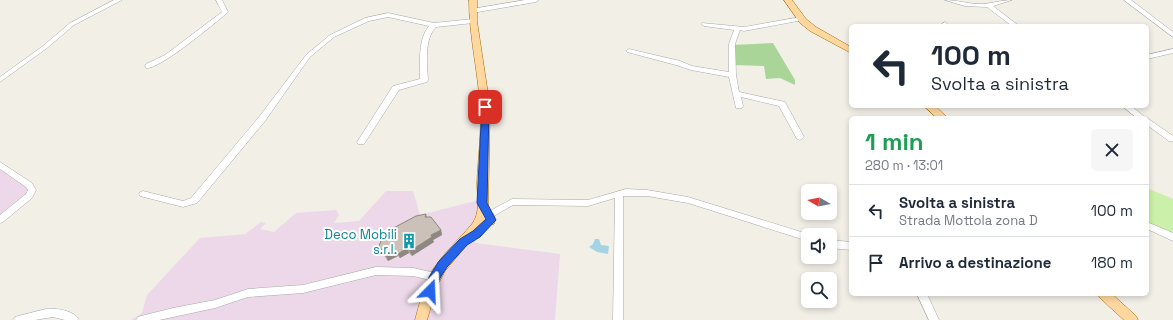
<!DOCTYPE html>
<html lang="it">
<meta charset="utf-8">
<style>
body{margin:0;font-family:"Space Grotesk",sans-serif;background:#f6f6f7;color:#1f2937;height:100vh;display:flex;flex-direction:column;font-size:15px;white-space:nowrap}
*{box-sizing:border-box;margin:0}
p{font-size:13px;color:#747a83}
.icon{flex:none;width:22px;height:22px;fill:none;stroke:currentColor;stroke-width:2;stroke-linecap:round;stroke-linejoin:round}
.map{position:relative;flex:1;overflow:hidden}
.panel{position:absolute;left:849px;top:116px;width:300px;height:180px;display:flex;flex-direction:column;background:#fff;border-radius:6px;box-shadow:0 2px 6px #0003}
.panel>*{flex:none}
.top-card{position:absolute;left:849px;top:24px;width:300px;height:84px;border-radius:6px;box-shadow:0 2px 6px #0003;background:#fff;color:#1f2937;overflow:hidden}
.needle{width:26px;rotate:279deg}
.controls{position:absolute;left:801px;top:184px;display:grid;gap:8px}
.controls a{display:grid;place-items:center;width:36px;height:36px;border-radius:6px;background:#fff;box-shadow:0 2px 6px #0003;font-size:20px}
.pin{position:absolute;display:grid;place-items:center;width:34px;height:34px;color:#fff;margin:-17px;border-radius:8px;box-shadow:0 2px 6px #0006}
.me{position:absolute;width:44px;margin:-22px;rotate:21deg;stroke-linejoin:round;filter:drop-shadow(0 0 3px #0008)}
.turn{display:flex;align-items:center;gap:14px;height:84px;padding:0 16px;font-size:18px}
.turn .icon{width:52px;height:52px;stroke-width:2.5}
.turn b{display:block;font-size:28px;line-height:34px}
.round{display:grid;place-items:center;flex:none;width:42px;height:42px;border-radius:6px;background:#f6f6f7}
.summary{display:flex;align-items:center;justify-content:space-between;height:68px;padding:0 16px}
h1{font-size:24px;font-weight:700;line-height:30px;color:#1e9e55}
ul{padding:0;list-style:none}
li{display:flex;align-items:center;gap:12px;height:52px;padding:0 16px;border-top:1px solid #e0e1e3}
li div{flex:1}
li b{display:block;font-size:15px}
li em{font-style:normal}
.map>svg:first-child{display:block}
.industrial{fill:#ecd8e8}
.grass{fill:#cbf0a9}
.forest{fill:#a9d598}
.water{fill:#a4d4e3}
.lines{fill:none;stroke-linecap:round;stroke-linejoin:round}
.minor-casing{stroke:#a8a8a8;stroke-width:1}
.major-casing{stroke:#9e6c00;stroke-width:1}
.minor{fill:#fff;fill-rule:evenodd}
.major{fill:#ffd79f;fill-rule:evenodd}
.wall{fill:#afa69f}
.shaded-wall{fill:#8e8782}
.building{fill:#cbc1b9;stroke:#8e8782}
.route{fill:#2563eb;stroke:#184099}
.labels{text-anchor:middle;dominant-baseline:central;stroke-width:4;stroke-linejoin:round;paint-order:stroke}
.culture-label{font-size:13px;fill:#0d838f;stroke:#fff;text-anchor:end}
</style>
<div class="map">
<svg width="1173" height="320" viewBox="0 0 1173 320">
<rect width="100%" height="100%" fill="#f2efe7"/>
<g class="industrial">
<polygon points="0,165 32,190 0,220"/>
<polygon points="386,191 413,191 420,215 479,200 475,243 560,254 555,320 131,320 142,313 147,295 200,238 245,234 261,222 266,223 260,229 274,232 296,213 336,210 339,215 334,223 359,221"/>
</g>
<polygon class="grass" points="1147,188 1173,199 1173,238 1147,226"/>
<polygon class="forest" points="773,43 795,80 795,85 780,78 766,79 764,66 734,65 733,45"/>
<polygon class="water" points="595,239 599,239 601,245 609,246 608,254 597,252 589,247 593,244"/>
<g class="lines">
<g class="minor-casing">
<g id="minor">
<polygon points="114,0 122,0 74,25 47,48 0,82 0,77 43,46 70,23"/>
<path d="M216 0H222L228 12 227 13C214 24 159 70 146 68L145 66 146 64 165 55 222 12Z"/>
<polygon points="525,0 539,0 536,2 472,13 469,11 472,9"/>
<path d="M945 0C957 0 968 4 980 4 991 4 1001 0 1012 0L993 6 1019 26H1012L987 7 965 6Z"/>
<polygon points="1124,0 1131,0 1173,32 1173,37"/>
<path d="M388 13 434 23 473 19 476 21 473 23 436 27C424 39 427 64 428 80L427 82 399 90 364 144H358L357 142 393 86 420 79C420 62 418 39 429 26L388 17 369 21 334 37 310 57 265 121 197 203 183 207 140 196 139 194 140 192 143 191 183 201 191 198 259 117 306 55 330 35 365 18Z"/>
<polygon points="801,17 803,18 803,20 744,31 740,30 735,44 736,75 739,92 785,102 804,137 800,140 797,139 779,106 741,97 743,106 742,108 736,108 729,77 691,70 676,65 627,52 626,51 629,49 680,61 692,66 729,72 729,44 734,30 704,26 701,24 702,23 744,27"/>
<polygon points="945,22 950,26 943,26 942,24"/>
<polygon points="1173,49 1173,53 1147,59 1147,55"/>
<polygon points="1122,106 1131,106 1146,118 1137,118"/>
<polygon points="1147,118 1173,136 1173,141 1169,141 1147,125"/>
<polygon points="0,162 32,183 36,190 32,198 3,222 0,223 0,215 26,194 28,190 26,187 0,169"/>
<polygon points="626,189 647,190 688,197 811,235 808,235 808,241 688,203 647,196 623,196 623,320 613,320 615,198 588,206 513,205 492,217 486,217 485,215 486,213 512,199 588,200"/>
<polygon points="1147,222 1173,233 1173,241 1147,229"/>
<polygon points="830,240 851,242 851,250 830,248"/>
<polygon points="376,267 413,268 435,273 438,274 440,277 438,280 435,281 413,276 376,275 303,293 248,297 215,308 159,320 136,320 138,317 141,316 173,308 215,300 248,289 303,285"/>
<polygon points="917,294 927,294 939,320 929,320"/>
<path d="M46 309C56 308 74 310 79 320H65L53 317 35 320H13L15 317 18 316Z"/>
</g>
</g>
<g class="major-casing">
<g id="major">
<path d="M469 0H477V21L490 107 488 212 494 213 495 221 494 224 482 227 445 271 437 286 427 320H415C419 306 422 291 428 278 439 257 457 242 472 224 481 212 477 197 477 183 478 158 482 131 480 106 478 71 469 36 469 0Z"/>
<polygon points="784,0 792,0 806,19 816,27 851,47 851,53 810,31 800,23"/>
<polygon points="924,106 935,106 948,118 937,118"/>
<polygon points="1098,294 1112,294 1136,316 1138,320 1124,320 1100,298"/>
</g>
</g>
<use href="#minor" class="minor"/>
<use href="#major" class="major"/>
</g>
<polygon class="wall" points="426,214 427,217 441,230 442,235 433,240 434,242 412,256 409,253 400,258 398,256 388,261 381,251 379,246"/>
<g class="shaded-wall">
<polygon points="441,230 442,235 433,240 434,242 412,256 410,251 431,235"/>
<polygon points="407,248 409,253 400,258 398,254"/>
<polygon points="396,251 398,256 388,261 386,256"/>
</g>
<polygon class="building" points="426,214 425,217 431,217 441,230 431,235 432,237 410,251 407,248 398,254 396,251 386,256 379,246 384,233 416,216"/>
<polygon class="route" points="482,105 488,105 489,107 487,203 496,220 480,237 467,245 447,267 440,278 434,295 430,296 426,295 425,291 429,277 439,261 460,239 473,231 486,219 477,203"/>
<defs>
<g id="building-bare" transform="scale(1.2)"><path d="M-4-6H4V6H1V3H-1V6H-4ZM-2.5-4.3h1.7v1.8h-1.7ZM.8-4.3h1.7v1.8H.8ZM-2.5-1h1.7V.8h-1.7ZM.8-1h1.7V.8H.8Z" fill="#0f9aa8" stroke="#fff" stroke-width="2.5" paint-order="stroke"/></g>
</defs>
<g fill-rule="evenodd">
<use href="#building-bare" x="409" y="241"/>
</g>
<g class="labels">
<g class="culture-label">
<text x="397" y="234">Deco Mobili<tspan x="397" dy="15">s.r.l.</tspan></text>
</g>
</g>
</svg>
<div class="controls">
<a><svg class="needle" viewBox="-14 -14 28 28"><path d="M0-13l5 13h-10z" fill="#e53935"/><path d="M0 13l5-13h-10z" fill="#747a83"/></svg></a>
<a><svg class="icon" aria-label="sound" viewBox="0 0 24 24"><path d="M4 9h4l5-4v14l-5-4H4zM17 9q2 3 0 6"/></svg></a>
<a><svg class="icon" aria-label="search" viewBox="0 0 24 24"><circle cx="10" cy="10" r="6"/><path d="M15 15l6 6"/></svg></a>
</div>
<div class="pin" style="left:485px;top:107px;background:#d93025"><svg class="icon" aria-label="arrive" viewBox="0 0 24 24"><path d="M6 21V4h12l-3 4 3 4H6"/></svg></div>
<svg class="me" style="left:430px;top:291px" viewBox="-20 -20 40 40"><path d="M0-17L14 15 0 8-14 15z" fill="#2563eb" stroke="#fff" stroke-width="4"/></svg>
<div class="top-card">
<div class="turn"><svg class="icon" aria-label="left" viewBox="0 0 24 24"><path d="M17 20v-9H6M10 6l-5 5 5 5"/></svg><div><b>100 m</b>Svolta a sinistra</div></div>
</div>
<section class="panel">
<div class="summary"><div><h1>1 min</h1><p>280 m · 13:01</p></div><a class="round"><svg class="icon" aria-label="close" viewBox="0 0 24 24"><path d="M6 6l12 12M18 6L6 18"/></svg></a></div>
<ul>
<li><svg class="icon" aria-label="left" viewBox="0 0 24 24"><path d="M17 20v-9H6M10 6l-5 5 5 5"/></svg><div><b>Svolta a sinistra</b><p>Strada Mottola zona D</p></div><em>100 m</em></li>
<li><svg class="icon" aria-label="arrive" viewBox="0 0 24 24"><path d="M6 21V4h12l-3 4 3 4H6"/></svg><div><b>Arrivo a destinazione</b></div><em>180 m</em></li>
</ul>
</section>
</div>
